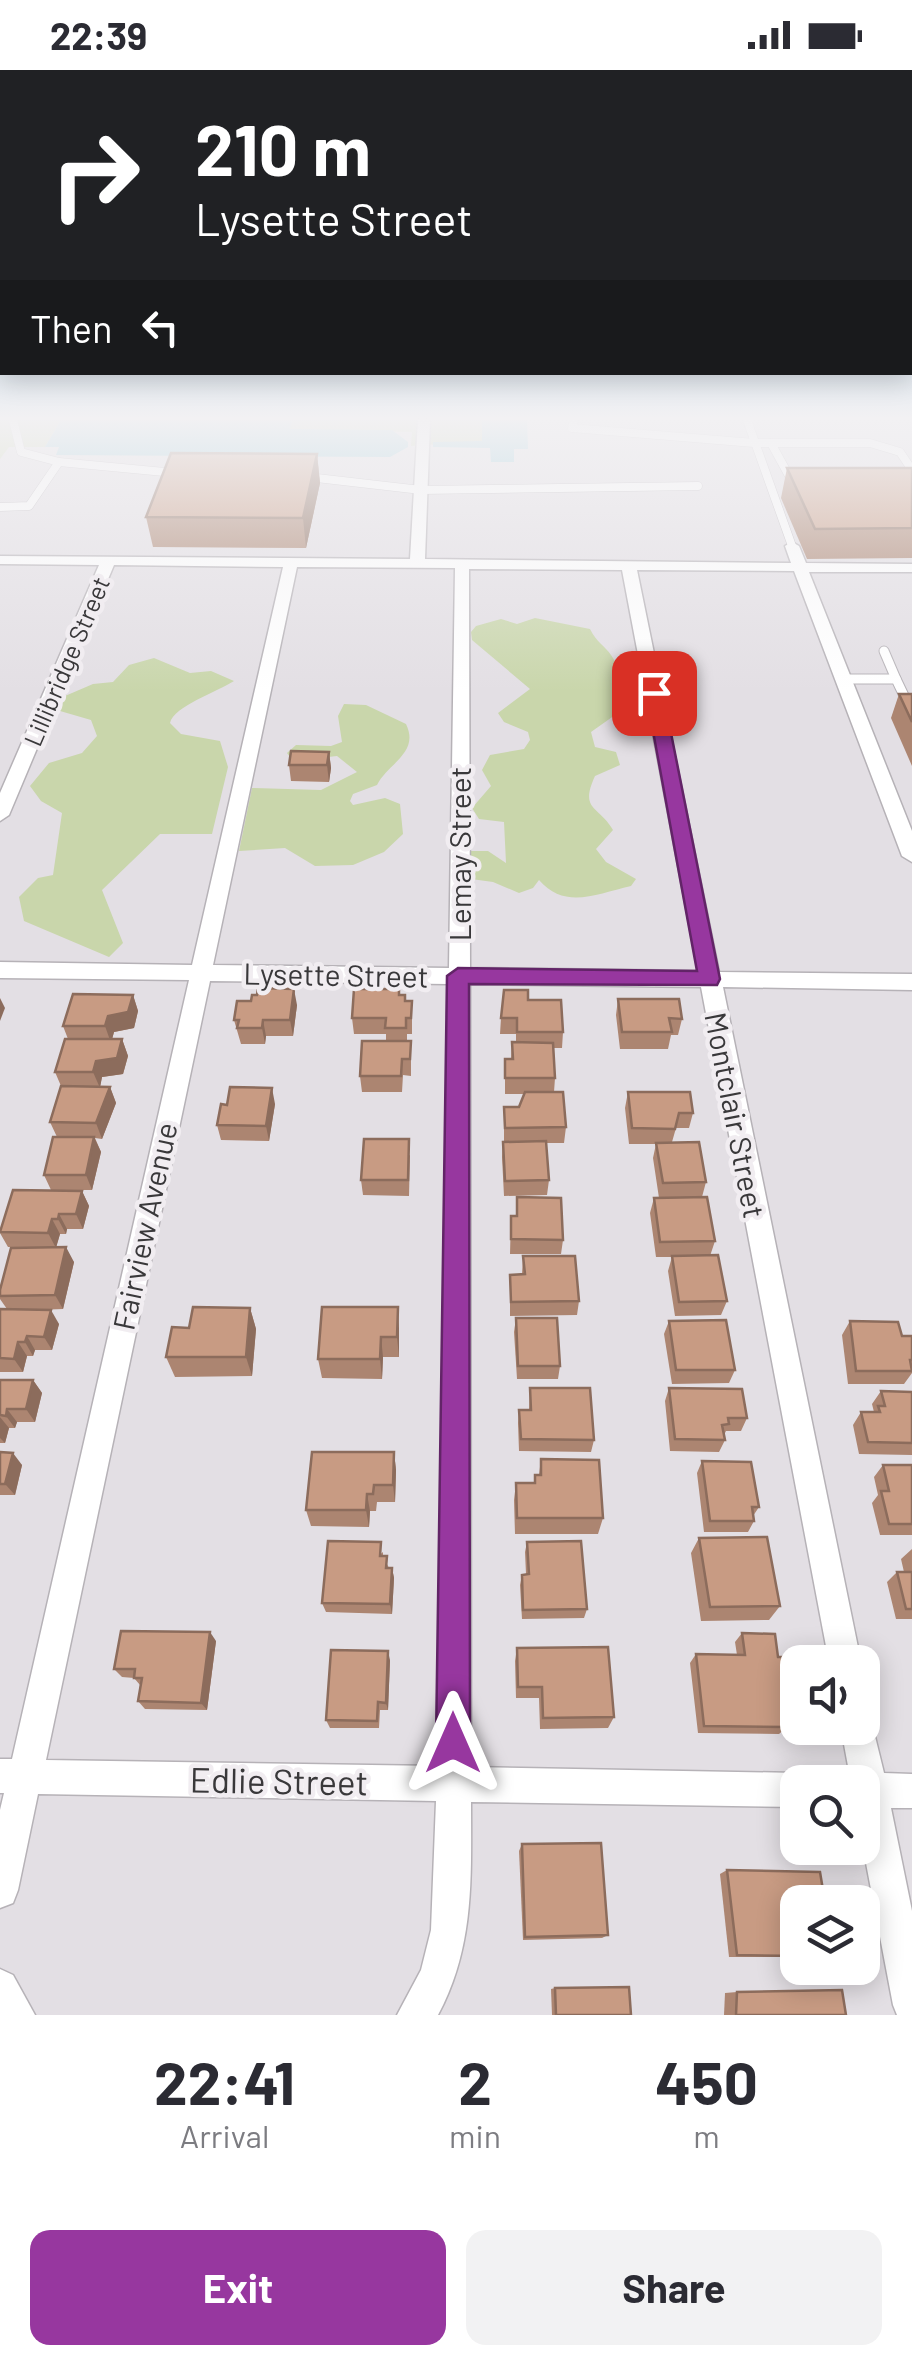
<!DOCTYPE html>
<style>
body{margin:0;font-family:Barlow,sans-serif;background:#f2f2f3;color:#2b2b33;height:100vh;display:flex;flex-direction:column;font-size:38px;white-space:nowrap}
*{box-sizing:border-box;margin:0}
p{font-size:32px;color:#7c7c81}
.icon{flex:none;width:55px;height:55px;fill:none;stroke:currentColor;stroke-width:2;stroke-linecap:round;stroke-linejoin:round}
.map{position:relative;height:1945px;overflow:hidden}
.drawer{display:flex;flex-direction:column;background:#fff;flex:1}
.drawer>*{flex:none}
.guide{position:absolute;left:0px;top:0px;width:912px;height:305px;box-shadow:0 5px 25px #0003;background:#202124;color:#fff;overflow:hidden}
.controls{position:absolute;left:780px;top:1575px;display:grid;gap:20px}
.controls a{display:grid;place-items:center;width:100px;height:100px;border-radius:20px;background:#fff;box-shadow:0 5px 25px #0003;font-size:50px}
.pin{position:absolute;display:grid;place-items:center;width:85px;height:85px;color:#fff;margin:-42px;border-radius:20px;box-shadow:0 5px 15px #0006}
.me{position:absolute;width:110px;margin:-55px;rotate:0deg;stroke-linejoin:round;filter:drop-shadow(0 0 8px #0008)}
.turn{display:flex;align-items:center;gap:35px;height:210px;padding:0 30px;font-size:45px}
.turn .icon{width:130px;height:130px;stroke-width:2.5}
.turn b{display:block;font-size:70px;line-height:85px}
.then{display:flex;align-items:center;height:95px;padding:0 30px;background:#0003;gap:20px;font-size:38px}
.eta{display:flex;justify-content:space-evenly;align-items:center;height:170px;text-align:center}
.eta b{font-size:60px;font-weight:700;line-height:70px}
.cta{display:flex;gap:20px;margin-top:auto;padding:20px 30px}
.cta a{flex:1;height:115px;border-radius:20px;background:#97379f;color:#fff;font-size:40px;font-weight:700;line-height:115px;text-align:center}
.cta a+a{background:#f2f2f3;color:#2b2b33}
.status{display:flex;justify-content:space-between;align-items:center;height:70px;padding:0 50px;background:#fff;direction:ltr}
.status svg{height:28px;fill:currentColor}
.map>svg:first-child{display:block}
.green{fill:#c9d6ab}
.water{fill:#90cbda}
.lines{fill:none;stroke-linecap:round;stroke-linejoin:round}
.service-far1-casing{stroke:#b6b2b7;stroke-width:9}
.service-casing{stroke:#b6b2b7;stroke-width:11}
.minor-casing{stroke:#b6b2b7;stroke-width:3}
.service-far1{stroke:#fff;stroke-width:8}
.service{stroke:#fff;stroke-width:9}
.minor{fill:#fff;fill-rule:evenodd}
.wall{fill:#ac8571}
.shaded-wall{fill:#8c6c5c}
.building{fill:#c89b83;stroke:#8c6c5c;stroke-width:2.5}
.route{fill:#97379f;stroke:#622467;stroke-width:2.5}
.labels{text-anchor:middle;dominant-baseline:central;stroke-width:9;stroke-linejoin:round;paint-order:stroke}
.far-street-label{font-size:25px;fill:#39383a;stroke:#f1edf1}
.street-label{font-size:30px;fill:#39383a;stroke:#f1edf1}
.near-street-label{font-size:35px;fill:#39383a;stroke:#f1edf1}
</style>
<div class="status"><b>22:39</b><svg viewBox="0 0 49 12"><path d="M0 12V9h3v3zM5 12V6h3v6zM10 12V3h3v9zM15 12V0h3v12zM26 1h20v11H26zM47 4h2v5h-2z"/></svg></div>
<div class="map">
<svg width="912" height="1945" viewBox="0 0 912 1945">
<rect width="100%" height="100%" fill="#e3dfe4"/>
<g class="green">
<polygon points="0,350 61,350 45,377 9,377 0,389"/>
<polygon points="292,350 482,350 482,371 411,376 412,362 289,359"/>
<path d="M535 548 590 559C597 573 604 575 611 585 623 602 619 616 632 633L591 662 595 677 616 682 620 695 595 706C579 741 599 735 613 760L596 779 606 792 636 809 631 816C596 824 565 840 539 810L533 818 519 823 493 812 471 809V781H488L506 793 504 752 479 749 472 738 491 716 482 700 490 685 524 679 530 670 528 662 504 652 498 643 530 619 472 570 471 562 476 556 501 549 517 554Z"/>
<path d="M154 588 190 603 211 601 234 611C217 622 174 636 170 653L181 664 220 671 228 697 212 764H160L102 820 123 873 109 887 24 851 19 827 38 808 53 805 62 743 41 731 30 716 49 693 82 683 97 666 91 650 60 641 65 626 93 614 113 612 129 595Z"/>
<path d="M344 634 366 635 406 654C420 683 388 693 377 715L353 724 350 731 353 735 385 728 400 734 403 764 384 782 353 795 315 796 285 778 239 781 252 718 321 720 357 702 337 686 293 691 287 683 296 675 331 676 342 672 338 646Z"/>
</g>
<g class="water">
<polygon points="61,350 292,350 290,359 392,360 408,372 408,377 390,387 56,385 59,377 45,377"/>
<polygon points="482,350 527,350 528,379 514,379 514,392 491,392 490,378 433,377 433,372 482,371"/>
</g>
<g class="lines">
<g class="service-far1-casing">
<g id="service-far1">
<polyline points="13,350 21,382 59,392 175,403"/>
<polyline points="574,350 572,358 754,373 870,373 900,382 912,400"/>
<polyline points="747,350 792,476"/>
<polyline points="771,373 793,413"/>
<polyline points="308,407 421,420 698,416"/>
<polyline points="0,437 29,436 59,392"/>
</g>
</g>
<g class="service-casing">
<g id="service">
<polyline points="884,581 896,609"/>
<polyline points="843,609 896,609 908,634"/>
</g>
</g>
<g class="minor-casing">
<g id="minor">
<path d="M418 350H430L425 489 791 493 785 476 792 472 799 476 806 493 912 494V502H809L912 761V792L902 786 794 501 637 500 719 902 912 904V920L723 917 861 1592H829L701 917 470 914 471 1697 798 1703 812 1712H798V1737L471 1732C471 1807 475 1876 438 1945H397L421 1900 431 1860 436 1731 38 1724 18 1820 13 1833 0 1838V1740L4 1723H0V1689H12L189 910 0 908V892L192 895 283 497 114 495 9 745 0 751V723L99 495 0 494V486L410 489ZM297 497 455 498 449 898 213 895ZM469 499 622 500 698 901 470 898ZM210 911 448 914 437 1696 46 1690Z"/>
<polygon points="862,1643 870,1646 884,1703 912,1704 912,1738 891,1738 912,1841 912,1945 897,1945 893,1935 862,1772 862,1712 848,1712 850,1707 841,1658 862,1658"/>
<polygon points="0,1899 13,1905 35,1945 0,1945"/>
</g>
</g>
<use href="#service-far1" class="service-far1"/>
<use href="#service" class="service"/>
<use href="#minor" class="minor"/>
</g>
<g class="wall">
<polygon points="317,384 320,413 306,478 153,477 146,447"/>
<polygon points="787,398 912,398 912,488 807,489 781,428"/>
<polygon points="899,624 912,624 912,696 891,648"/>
<polygon points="329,682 331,698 329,712 291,711 289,695"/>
<polygon points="133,925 138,941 134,958 114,962 112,969 122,969 128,986 123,1004 102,1007 100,1016 110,1017 116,1033 102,1069 95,1068 101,1082 92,1120 51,1120 44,1105 57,1067 50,1052 61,1016 55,1002 68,969 63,956"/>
<polygon points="399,925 405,931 412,931 412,964 407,964 407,971 411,987 411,1006 403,1005 402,1022 362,1022 360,1006 386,971 386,964 354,964 352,948"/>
<polygon points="618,929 682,949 678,965 671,965 668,979 620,979 616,945"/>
<polygon points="528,930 563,962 562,978 553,978 555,1008 554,1022 566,1057 564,1073 546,1073 549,1110 547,1125 504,1126 502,1087 503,1072 504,1072 504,1037 519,1037 524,1024 505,1024 505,989 511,989 512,972 516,972 516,964 500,964 501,948"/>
<polygon points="251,931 297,935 293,966 266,966 265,974 241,974 234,950"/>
<polygon points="628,1022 693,1043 689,1058 676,1058 672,1072 706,1112 702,1127 715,1171 710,1186 727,1231 721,1245 675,1246 668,1201 672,1187 656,1187 650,1143 654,1128 659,1128 653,1088 656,1074 629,1074 625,1038"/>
<polygon points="275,1034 269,1071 221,1070 217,1055 227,1035"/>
<polygon points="410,1085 409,1126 363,1125 361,1110"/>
<polygon points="82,1121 89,1136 83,1159 67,1159 66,1164 60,1164 56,1177 74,1192 63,1239 36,1240 59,1254 52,1280 35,1280 33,1286 27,1286 23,1302 0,1302 0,1239 7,1239 0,1229 0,1220 46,1178 8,1177 0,1163"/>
<polygon points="517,1127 563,1170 561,1184 510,1184 511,1146 516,1146"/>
<polygon points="523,1186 579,1231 577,1245 510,1246 510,1205 522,1204"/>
<polygon points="250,1238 256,1259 252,1306 175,1307 166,1287 189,1258"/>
<polygon points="516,1248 560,1296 558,1309 517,1309 514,1262"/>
<polygon points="669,1251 735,1300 729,1313 672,1314 664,1264"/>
<polygon points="850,1251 902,1266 912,1266 912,1303 904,1314 848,1314 842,1265"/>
<polygon points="399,1258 399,1287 383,1287 382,1309 322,1308 318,1289"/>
<polygon points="0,1310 33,1310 42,1323 35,1352 17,1352 15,1358 9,1358 5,1373 0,1373"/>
<polygon points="530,1318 594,1370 591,1382 519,1381 518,1353 519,1340 529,1340"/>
<polygon points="669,1318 747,1348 741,1361 726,1361 724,1365 725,1370 719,1382 670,1381 665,1331"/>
<polygon points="881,1321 912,1322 912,1385 859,1384 853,1355 861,1342 874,1342 872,1334"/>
<polygon points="0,1382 22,1395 15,1425 0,1425"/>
<polygon points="394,1382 396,1400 395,1432 377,1432 376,1441 370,1441 369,1457 311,1456 306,1440"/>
<polygon points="541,1389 603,1448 598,1464 515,1464 514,1430 516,1413 534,1413 535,1405 539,1405"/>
<polygon points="702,1391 759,1437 753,1446 754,1451 748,1462 704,1462 697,1403"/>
<polygon points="883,1395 912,1395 912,1465 880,1465 872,1433 878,1425 874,1407"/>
<polygon points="699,1468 780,1536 769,1550 701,1551 691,1483"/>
<polygon points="527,1472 587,1539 584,1548 522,1549 520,1515 522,1505 526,1504 525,1482"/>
<polygon points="912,1479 912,1549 896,1549 887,1512 897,1502 904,1502 901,1489"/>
<polygon points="383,1482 383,1486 389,1498 392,1498 394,1508 392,1544 326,1542 322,1533"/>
<polygon points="742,1563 778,1587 792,1626 783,1634 787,1657 779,1664 698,1663 690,1593 696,1584 737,1585 735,1572"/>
<polygon points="216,1571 207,1640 145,1639 138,1631 140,1615 134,1608 122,1607 114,1599"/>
<polygon points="517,1578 614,1647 608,1658 540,1659 539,1628 516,1628 515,1591"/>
<polygon points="390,1590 388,1640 380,1640 379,1658 330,1658 326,1650"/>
<polygon points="522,1774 608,1865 602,1868 523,1870 519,1781"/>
<polygon points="727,1800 798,1832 798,1887 729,1887 720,1804"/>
<polygon points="555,1918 631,1945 552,1945 551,1919"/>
<polygon points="737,1922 846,1945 724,1945 725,1923"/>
</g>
<g class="shaded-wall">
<polygon points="317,384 320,413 306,478 303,448"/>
<polygon points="329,682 331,698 329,712 327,695"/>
<polygon points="294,919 297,935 293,966 290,950"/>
<polygon points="133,925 138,941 134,958 114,962 111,973 105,956 108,946"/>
<polygon points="0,928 5,938 0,951"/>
<polygon points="263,950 266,966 265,974 262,958"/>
<polygon points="122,969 128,986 123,1004 102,1007 100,1018 93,1002 96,991"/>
<polygon points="110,1017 116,1033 102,1069 96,1053"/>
<polygon points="272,1018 275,1034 269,1071 266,1056"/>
<polygon points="94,1067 101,1082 92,1120 86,1105"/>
<polygon points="82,1121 89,1136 83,1159 76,1144"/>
<polygon points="59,1144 67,1159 66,1164 58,1149"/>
<polygon points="52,1149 60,1164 56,1178 48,1163"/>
<polygon points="66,1177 74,1192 63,1239 55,1225"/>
<polygon points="398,1237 399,1258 399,1287 397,1267"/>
<polygon points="250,1238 256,1259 252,1306 246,1287"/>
<polygon points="51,1240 59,1254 52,1280 44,1267"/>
<polygon points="27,1266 35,1280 33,1286 25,1272"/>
<polygon points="381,1267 383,1287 382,1309 380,1289"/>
<polygon points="18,1272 27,1286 23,1302 14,1289"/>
<polygon points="33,1310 42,1323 35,1352 26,1339"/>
<polygon points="7,1339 17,1352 15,1358 6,1346"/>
<polygon points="0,1347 9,1358 5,1373 0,1368"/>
<polygon points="394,1382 396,1400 395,1432 393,1415"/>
<polygon points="13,1383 22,1395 15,1425 5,1414"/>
<polygon points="367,1424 370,1441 369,1457 366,1440"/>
<polygon points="392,1498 394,1508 392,1544 390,1534"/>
<polygon points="210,1562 216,1571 207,1640 201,1633"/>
<polygon points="388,1581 390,1590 388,1640 386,1633"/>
</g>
<g class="building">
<polygon points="171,383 317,384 303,448 146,447"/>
<polygon points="787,398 912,398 912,458 815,459"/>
<polygon points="899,624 912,624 912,652"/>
<polygon points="291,681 329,682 327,695 289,695"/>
<polygon points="258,918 294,919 290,950 263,950 262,958 237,958 239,950 234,950 237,931 251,931 252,925 257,925"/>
<polygon points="354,919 399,919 399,925 405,925 405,931 412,931 411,948 406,948 406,958 385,958 386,948 352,948"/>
<polygon points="504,920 528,920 528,930 561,930 563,962 517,962 517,948 501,948"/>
<polygon points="73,924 133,925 128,942 108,946 105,956 63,956"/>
<polygon points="618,929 679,929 682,949 669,948 672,962 622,962"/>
<polygon points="65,969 122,969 117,988 96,991 93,1002 55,1002"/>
<polygon points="362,971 411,971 410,989 402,989 401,1006 360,1006"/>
<polygon points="512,972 553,973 555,1008 505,1008 505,989 513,989"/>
<polygon points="61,1016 110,1017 96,1053 50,1052"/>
<polygon points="230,1017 272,1018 266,1056 217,1055 221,1034 227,1035"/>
<polygon points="525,1022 563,1022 566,1057 505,1058 504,1037 519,1037"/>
<polygon points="628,1022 690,1022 693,1043 679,1043 675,1059 632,1058"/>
<polygon points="53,1067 94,1067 86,1105 44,1105"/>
<polygon points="364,1069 409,1069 408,1110 361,1110"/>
<polygon points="546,1071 549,1110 505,1111 503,1072"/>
<polygon points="699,1072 706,1112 663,1113 656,1073"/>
<polygon points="13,1120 82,1121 76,1144 59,1144 58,1149 52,1149 48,1163 0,1162"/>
<polygon points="517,1127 561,1128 563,1170 511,1169 511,1146 517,1146"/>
<polygon points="707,1127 715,1171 660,1172 654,1128"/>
<polygon points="66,1177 55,1225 0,1226 0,1220 11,1178"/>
<polygon points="718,1185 727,1231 679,1232 672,1186"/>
<polygon points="523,1186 575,1186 579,1231 511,1232 510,1205 525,1204"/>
<polygon points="193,1237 250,1238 246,1287 166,1287 172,1257 189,1258"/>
<polygon points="322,1237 398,1237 397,1267 381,1267 380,1289 318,1289"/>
<polygon points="0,1239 51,1240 44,1267 27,1266 25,1272 18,1272 14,1289 0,1288"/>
<polygon points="516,1248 557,1248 560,1296 518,1296"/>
<polygon points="726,1250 735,1300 676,1300 669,1251"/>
<polygon points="850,1251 898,1252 902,1266 912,1266 912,1290 910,1290 912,1301 856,1301"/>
<polygon points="0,1310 33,1310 26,1339 7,1339 6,1346 0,1345"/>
<polygon points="530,1318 590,1318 594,1370 521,1369 519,1340 531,1340"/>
<polygon points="669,1318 742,1319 747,1348 728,1348 729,1354 722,1355 725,1370 675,1369"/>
<polygon points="881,1321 912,1322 912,1373 868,1372 861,1342 880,1342 878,1336 885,1336"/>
<polygon points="0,1382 13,1383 5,1414 0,1414"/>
<polygon points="312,1382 394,1382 393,1415 374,1415 373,1424 367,1424 366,1440 306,1440"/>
<polygon points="541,1389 599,1390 603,1448 517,1448 516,1413 535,1413 535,1405 541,1405"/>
<polygon points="702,1391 751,1392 759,1437 752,1437 754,1451 710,1451"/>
<polygon points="883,1395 912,1395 912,1454 889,1454 881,1421 889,1421"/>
<polygon points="767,1467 780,1536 710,1537 699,1468"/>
<polygon points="328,1471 381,1472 380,1486 387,1486 386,1498 392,1498 390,1534 322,1533"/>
<polygon points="581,1471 587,1539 523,1540 522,1505 529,1504 527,1472"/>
<polygon points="897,1502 912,1502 912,1539 906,1539"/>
<polygon points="121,1561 210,1562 201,1633 138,1631 142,1608 134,1608 135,1599 114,1599"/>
<polygon points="742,1563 775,1564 778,1587 786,1587 792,1626 782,1626 787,1657 704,1656 696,1584 745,1585"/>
<polygon points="608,1577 614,1647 543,1648 542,1617 518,1617 517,1578"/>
<polygon points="331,1580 388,1581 386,1633 378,1632 377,1651 326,1650"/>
<polygon points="601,1773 608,1865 525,1867 522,1774"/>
<polygon points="727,1800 820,1802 825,1832 798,1832 798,1886 737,1885"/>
<polygon points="629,1917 631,1945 556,1945 555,1918"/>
<polygon points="842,1920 846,1945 736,1945 737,1922"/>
</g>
<linearGradient id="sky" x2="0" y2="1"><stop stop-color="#85bde2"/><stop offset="0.56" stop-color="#f2f1f3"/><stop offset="1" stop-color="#f2f1f3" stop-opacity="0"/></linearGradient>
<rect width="912" height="622" fill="url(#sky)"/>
<polygon class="route" points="648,620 663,623 720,909 717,915 469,914 470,1673 465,1685 453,1690 441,1685 436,1673 447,906 458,898 697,901 646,623"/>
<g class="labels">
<g class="far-street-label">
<text transform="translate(66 591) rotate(-67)">Lillibridge Street</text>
</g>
<g class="street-label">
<text transform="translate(459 784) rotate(-90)">Lemay Street</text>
<text transform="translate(336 904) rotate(1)">Lysette Street</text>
<text transform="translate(736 1045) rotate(79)">Montclair Street</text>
<text transform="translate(144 1156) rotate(-78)">Fairview Avenue</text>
</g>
<g class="near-street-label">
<text transform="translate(279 1710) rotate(1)">Edlie Street</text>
</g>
</g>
</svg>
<div class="controls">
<a><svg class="icon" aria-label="sound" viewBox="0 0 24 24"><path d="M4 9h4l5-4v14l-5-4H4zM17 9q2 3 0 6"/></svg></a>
<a><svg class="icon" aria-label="search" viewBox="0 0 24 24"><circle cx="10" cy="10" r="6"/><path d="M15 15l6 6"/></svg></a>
<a><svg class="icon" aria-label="layers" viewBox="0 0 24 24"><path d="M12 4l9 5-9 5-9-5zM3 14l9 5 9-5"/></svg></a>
</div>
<div class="pin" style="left:654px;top:623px;background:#d93025"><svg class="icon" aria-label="arrive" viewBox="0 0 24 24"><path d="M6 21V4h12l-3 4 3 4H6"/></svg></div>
<svg class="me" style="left:453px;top:1673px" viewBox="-20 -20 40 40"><path d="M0-17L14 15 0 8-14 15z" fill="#97379f" stroke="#fff" stroke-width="4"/></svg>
<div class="guide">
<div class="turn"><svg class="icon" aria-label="right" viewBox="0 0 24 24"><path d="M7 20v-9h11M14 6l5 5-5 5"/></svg><div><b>210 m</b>Lysette Street</div></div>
<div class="then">Then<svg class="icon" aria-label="left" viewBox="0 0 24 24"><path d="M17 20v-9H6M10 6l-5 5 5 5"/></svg></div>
</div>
</div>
<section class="drawer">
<div class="eta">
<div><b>22:41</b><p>Arrival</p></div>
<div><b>2</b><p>min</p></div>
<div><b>450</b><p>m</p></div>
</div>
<div class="cta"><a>Exit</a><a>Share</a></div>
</section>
